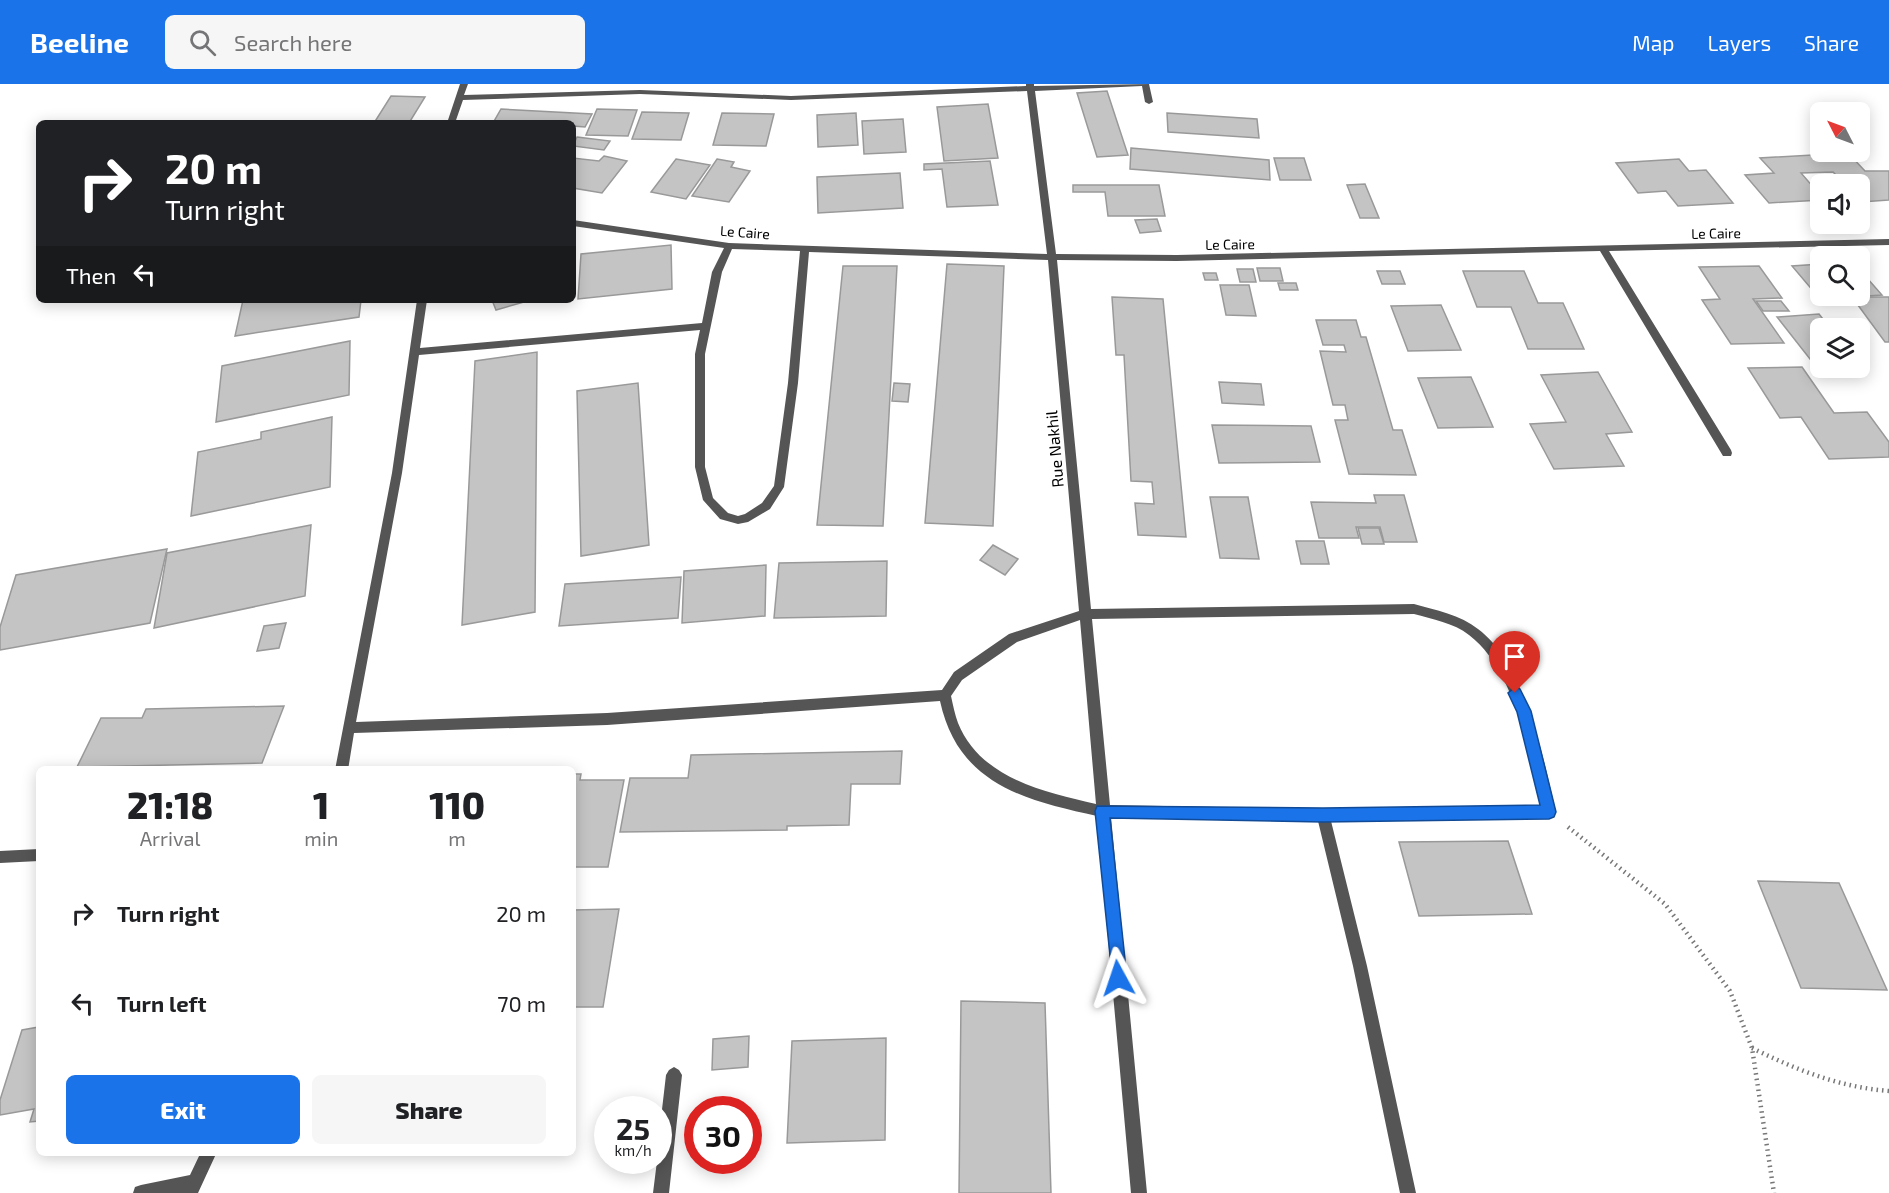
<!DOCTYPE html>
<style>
body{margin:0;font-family:"Exo 2",sans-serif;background:#f6f6f6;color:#202124;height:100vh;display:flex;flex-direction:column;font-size:22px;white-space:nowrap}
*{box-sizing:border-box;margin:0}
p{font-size:20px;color:#757577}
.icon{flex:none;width:33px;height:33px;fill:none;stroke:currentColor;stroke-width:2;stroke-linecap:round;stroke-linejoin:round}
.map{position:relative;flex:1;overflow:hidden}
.drawer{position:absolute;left:36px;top:682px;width:540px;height:390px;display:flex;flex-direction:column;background:#fff;border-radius:9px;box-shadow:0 3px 15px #0003}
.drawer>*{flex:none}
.top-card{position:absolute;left:36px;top:36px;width:540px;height:183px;border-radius:9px;box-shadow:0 3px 15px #0003;background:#202124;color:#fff;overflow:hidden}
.needle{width:39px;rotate:312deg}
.buttons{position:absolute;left:1810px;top:18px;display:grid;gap:12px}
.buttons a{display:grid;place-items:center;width:60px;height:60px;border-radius:9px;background:#fff;box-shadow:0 3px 15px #0003;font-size:30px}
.speed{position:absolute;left:594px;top:1012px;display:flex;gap:12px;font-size:30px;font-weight:700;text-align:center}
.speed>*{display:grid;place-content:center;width:78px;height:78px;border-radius:50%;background:#fff;box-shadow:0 3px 15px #0003;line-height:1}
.speed small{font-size:15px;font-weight:400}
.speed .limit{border:9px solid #d22;background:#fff;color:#111}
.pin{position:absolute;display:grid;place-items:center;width:51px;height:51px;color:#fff;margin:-62px -26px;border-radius:50% 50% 50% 0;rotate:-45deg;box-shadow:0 0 6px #0007}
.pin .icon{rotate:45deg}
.me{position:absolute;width:66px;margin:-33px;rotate:355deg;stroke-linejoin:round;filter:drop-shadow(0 0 4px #0008)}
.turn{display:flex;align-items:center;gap:21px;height:126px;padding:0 30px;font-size:27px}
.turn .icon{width:78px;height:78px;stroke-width:2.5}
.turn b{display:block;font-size:42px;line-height:51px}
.then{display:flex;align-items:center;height:57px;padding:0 30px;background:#0003;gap:12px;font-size:22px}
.eta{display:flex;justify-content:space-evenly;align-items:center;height:102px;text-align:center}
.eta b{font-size:36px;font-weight:800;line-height:42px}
.button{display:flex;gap:12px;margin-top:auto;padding:12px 30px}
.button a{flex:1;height:69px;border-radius:9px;background:#1a73e8;color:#fff;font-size:24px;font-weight:800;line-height:69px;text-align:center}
.button a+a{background:#f6f6f6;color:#202124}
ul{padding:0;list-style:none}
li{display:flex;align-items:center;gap:18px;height:90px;padding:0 30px}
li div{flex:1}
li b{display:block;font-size:22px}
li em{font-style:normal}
header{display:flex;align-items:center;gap:36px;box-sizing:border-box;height:84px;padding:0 30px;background:#1a73e8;color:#fff}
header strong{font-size:28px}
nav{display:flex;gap:33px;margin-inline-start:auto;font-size:21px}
.search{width:420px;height:54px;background:#f6f6f6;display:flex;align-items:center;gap:15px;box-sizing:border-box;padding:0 21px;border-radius:9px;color:#757577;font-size:22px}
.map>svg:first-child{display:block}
.building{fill:#c4c4c4;stroke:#999;stroke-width:1.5}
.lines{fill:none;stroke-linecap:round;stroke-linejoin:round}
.path{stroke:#777;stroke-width:4.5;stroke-dasharray:1.5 4;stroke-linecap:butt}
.minor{fill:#555;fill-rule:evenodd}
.route{fill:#1a73e8;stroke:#114b97;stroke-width:1.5}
.labels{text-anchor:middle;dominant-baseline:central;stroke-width:5;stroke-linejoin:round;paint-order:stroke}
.far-street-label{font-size:14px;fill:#000;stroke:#fff}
.street-label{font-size:16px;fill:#000;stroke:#fff}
</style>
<header>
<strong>Beeline</strong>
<div class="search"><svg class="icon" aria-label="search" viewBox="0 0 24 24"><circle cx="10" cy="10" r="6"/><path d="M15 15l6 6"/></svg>Search here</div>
<nav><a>Map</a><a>Layers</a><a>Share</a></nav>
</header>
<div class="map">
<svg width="1889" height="1109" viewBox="0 0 1889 1109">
<rect width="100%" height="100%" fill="#fff"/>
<g class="building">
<polygon points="1107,7 1128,71 1097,73 1077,9"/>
<polygon points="391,12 425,13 409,39 374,39"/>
<polygon points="988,20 998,74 944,77 937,23"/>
<polygon points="501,25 592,30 585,43 573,42 573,39 493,39"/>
<polygon points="597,25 637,26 628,52 586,51"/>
<polygon points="642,28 689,29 681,56 632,55"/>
<polygon points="722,29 774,30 766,62 713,61"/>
<polygon points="856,29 858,61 818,63 817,31"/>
<polygon points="1167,29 1257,35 1259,54 1168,48"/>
<polygon points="903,35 906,68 864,70 862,37"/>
<polygon points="577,53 610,57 604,66 573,62"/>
<polygon points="1131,64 1269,76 1270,96 1130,85"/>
<polygon points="1848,69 1865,87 1889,87 1889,116 1861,118 1860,100 1845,100 1833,88 1801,89 1821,112 1821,116 1769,119 1745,91 1774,89 1760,74"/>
<polygon points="604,72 627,77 602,109 573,104 573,74 599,77"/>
<polygon points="1274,74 1304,74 1311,96 1280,96"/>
<polygon points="676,75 710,81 686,115 651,108"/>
<polygon points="717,75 734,78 731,83 750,87 729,118 692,112"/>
<polygon points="1679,75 1689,87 1706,86 1733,119 1678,122 1666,107 1638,109 1616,79"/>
<polygon points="990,77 998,121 947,123 942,85 924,86 924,80"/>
<polygon points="900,89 903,124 818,129 817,93"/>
<polygon points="1365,100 1379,134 1360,134 1347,101"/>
<polygon points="1073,101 1159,101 1165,132 1108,132 1105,108 1073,108"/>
<polygon points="1157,135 1161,147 1140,149 1135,136"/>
<polygon points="671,161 672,205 578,215 581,170"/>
<polygon points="947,180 1004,182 993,442 925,439"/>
<polygon points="1821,180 1821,212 1860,212 1860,186 1882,211 1820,215 1792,182"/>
<polygon points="843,182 897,182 883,442 817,441"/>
<polygon points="1759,182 1782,214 1753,215 1784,259 1731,260 1702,216 1720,215 1699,183"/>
<polygon points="1257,184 1280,184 1283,197 1260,197"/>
<polygon points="1237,185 1253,185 1256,198 1240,198"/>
<polygon points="1377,187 1400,187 1405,200 1382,200"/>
<polygon points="1463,187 1524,187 1538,219 1563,219 1584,265 1528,265 1511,223 1477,223"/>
<polygon points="1203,189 1216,189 1218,196 1205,196"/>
<polygon points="1278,199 1296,199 1298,206 1280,206"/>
<polygon points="1220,201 1249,201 1256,232 1226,231"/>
<polygon points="1112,213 1163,215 1186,453 1138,451 1135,419 1154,420 1152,398 1131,397 1124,271 1116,271"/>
<polygon points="1852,213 1889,213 1889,258 1885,258"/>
<polygon points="243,216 361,216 359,233 235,252"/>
<polygon points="492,216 531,216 496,226"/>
<polygon points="1756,217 1781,217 1789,227 1763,227"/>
<polygon points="1441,221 1461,266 1408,267 1391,222"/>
<polygon points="1819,230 1830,244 1821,244 1821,284 1860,284 1860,281 1864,286 1821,289 1777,233"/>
<polygon points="1316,236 1356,236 1361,253 1366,253 1393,346 1402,346 1416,391 1349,390 1335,336 1348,336 1345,321 1333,321 1320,267 1346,268 1344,261 1323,261"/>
<polygon points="350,257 349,311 216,338 222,282"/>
<polygon points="537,268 535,528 462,541 475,277"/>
<polygon points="1802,283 1834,329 1867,328 1889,358 1889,373 1829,375 1801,333 1780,334 1748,284"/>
<polygon points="1598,288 1632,348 1606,350 1624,382 1554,385 1530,340 1566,338 1541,291"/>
<polygon points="1471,293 1493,343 1438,344 1418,294"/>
<polygon points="1219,298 1261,300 1264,321 1222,319"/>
<polygon points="638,299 649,461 581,472 577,307"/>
<polygon points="894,299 910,300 908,318 892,317"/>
<polygon points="332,333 330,403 191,432 198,368 261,355 261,348"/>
<polygon points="1212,341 1311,342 1320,378 1219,379"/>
<polygon points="1374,411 1404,411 1417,458 1384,458 1380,443 1356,443 1359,454 1319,454 1311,418 1376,419"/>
<polygon points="1210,413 1248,413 1259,475 1220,474"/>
<polygon points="311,441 305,512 154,544 167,469"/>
<polygon points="1358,444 1379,444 1384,460 1362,460"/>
<polygon points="1296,457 1324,457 1329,480 1301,480"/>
<polygon points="993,461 1018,475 1005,491 980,476"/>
<polygon points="167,465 150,539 0,566 0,543 16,491"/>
<polygon points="887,477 886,532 774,534 779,479"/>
<polygon points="766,481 765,532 682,539 684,487"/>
<polygon points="681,493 678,534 559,542 565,500"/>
<polygon points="286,539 279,564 257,567 264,542"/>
<polygon points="284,622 262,679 77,683 101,634 142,634 146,625"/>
<polygon points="902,667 900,700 851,700 849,741 787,742 787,746 620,748 630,694 688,694 691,671"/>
<polygon points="573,690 581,690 580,696 624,696 608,783 573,783"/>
<polygon points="1508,757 1532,830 1419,832 1399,758"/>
<polygon points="1758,797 1839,799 1887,906 1801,904"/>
<polygon points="619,825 603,923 573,923 573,826"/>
<polygon points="961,917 1045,919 1051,1109 959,1109"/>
<polygon points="39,943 39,1037 30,1038 34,1025 0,1031 0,1016 22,946"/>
<polygon points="749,952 748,983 712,986 713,955"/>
<polygon points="886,954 885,1056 787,1059 792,957"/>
</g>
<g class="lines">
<g class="path">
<polyline points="1568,743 1665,820 1730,907 1752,964 1774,1109"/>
<path d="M1752 964C1797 986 1839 1003 1889 1007"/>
</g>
<g class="minor">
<path d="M460 0H468L464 11 640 6 791 12 1026 2V0H1034V2L1149 0 1153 18 1149 20 1145 18 1142 2 1035 7 1056 170 1177 171 1889 155V161L1609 167 1731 366 1732 369 1731 372H1723L1600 167 1177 177 1057 176 1091 525 1414 520C1435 526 1461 531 1478 545 1525 580 1543 673 1556 728L1554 732 1549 734 1331 737 1367 882 1416 1109H1400L1353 882 1318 737 1111 733 1147 1109H1131L1097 732C1024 716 958 700 940 617L607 641 354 649 348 686H335L392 389 417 216H427L420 264 702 239 712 188 724 164 573 142V136L729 159 1047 170 1027 7 791 16 640 10 463 16 455 39H447ZM732 165 800 167 788 299 774 402 762 419 745 430 738 432 728 429 713 414 705 383V270L722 188ZM809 168 1048 176 1079 527 1009 550 954 588 942 606 607 629 356 638 402 389 419 271 700 246 695 270V383L703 416 720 435 738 440 748 438 770 425 784 403 798 299ZM1414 530C1432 535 1454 539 1469 551 1515 586 1529 669 1541 722L1323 725 1110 721 1092 535ZM1080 536 1096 720C1044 708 980 694 958 639 955 631 953 621 951 612L962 596 1017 558Z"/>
<polygon points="39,765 39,777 0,779 0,767"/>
<polygon points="674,983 679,986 682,991 669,1109 653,1109 657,1077 658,1077 658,1060 666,991 669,986"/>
<polygon points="200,1070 216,1070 198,1109 133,1109 135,1103 141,1101 190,1091"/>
</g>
</g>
<polygon class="route" points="1515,603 1520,605 1531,627 1556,728 1554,733 1549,735 1323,738 1110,734 1127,894 1124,900 1118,903 1113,900 1095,727 1097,722 1323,724 1540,721 1517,628 1508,609"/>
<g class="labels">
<g class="far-street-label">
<text transform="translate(745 148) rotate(4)">Le Caire</text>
<text transform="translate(1716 149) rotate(-1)">Le Caire</text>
<text transform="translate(1230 160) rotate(-1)">Le Caire</text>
</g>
<g class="street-label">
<text transform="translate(1054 365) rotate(-95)">Rue Nakhil</text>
</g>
</g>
</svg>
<div class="buttons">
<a><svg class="needle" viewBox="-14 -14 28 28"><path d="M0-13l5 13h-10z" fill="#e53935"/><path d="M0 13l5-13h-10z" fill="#757577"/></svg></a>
<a><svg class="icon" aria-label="sound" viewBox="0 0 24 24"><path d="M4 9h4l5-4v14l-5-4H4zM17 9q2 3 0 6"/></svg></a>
<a><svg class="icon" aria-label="search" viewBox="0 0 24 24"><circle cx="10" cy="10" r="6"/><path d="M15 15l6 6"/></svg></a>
<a><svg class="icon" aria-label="layers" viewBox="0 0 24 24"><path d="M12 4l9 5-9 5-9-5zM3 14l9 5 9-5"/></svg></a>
</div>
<div class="speed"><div>25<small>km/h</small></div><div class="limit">30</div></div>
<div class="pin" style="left:1515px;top:609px;background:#d93025"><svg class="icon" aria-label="arrive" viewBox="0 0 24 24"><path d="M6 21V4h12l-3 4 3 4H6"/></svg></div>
<svg class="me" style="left:1118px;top:894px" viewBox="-20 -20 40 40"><path d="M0-17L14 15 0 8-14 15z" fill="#1a73e8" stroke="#fff" stroke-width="4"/></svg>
<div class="top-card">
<div class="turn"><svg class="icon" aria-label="right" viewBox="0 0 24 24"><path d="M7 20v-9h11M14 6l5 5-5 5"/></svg><div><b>20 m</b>Turn right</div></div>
<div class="then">Then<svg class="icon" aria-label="left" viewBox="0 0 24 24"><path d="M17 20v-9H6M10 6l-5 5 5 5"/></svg></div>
</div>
<section class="drawer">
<div class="eta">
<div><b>21:18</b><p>Arrival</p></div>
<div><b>1</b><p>min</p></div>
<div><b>110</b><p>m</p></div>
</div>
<ul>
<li><svg class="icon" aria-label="right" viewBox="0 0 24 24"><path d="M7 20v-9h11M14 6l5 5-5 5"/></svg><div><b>Turn right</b></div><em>20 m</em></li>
<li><svg class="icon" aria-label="left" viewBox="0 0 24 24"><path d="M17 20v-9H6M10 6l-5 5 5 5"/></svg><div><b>Turn left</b></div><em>70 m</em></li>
</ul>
<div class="button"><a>Exit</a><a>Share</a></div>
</section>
</div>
